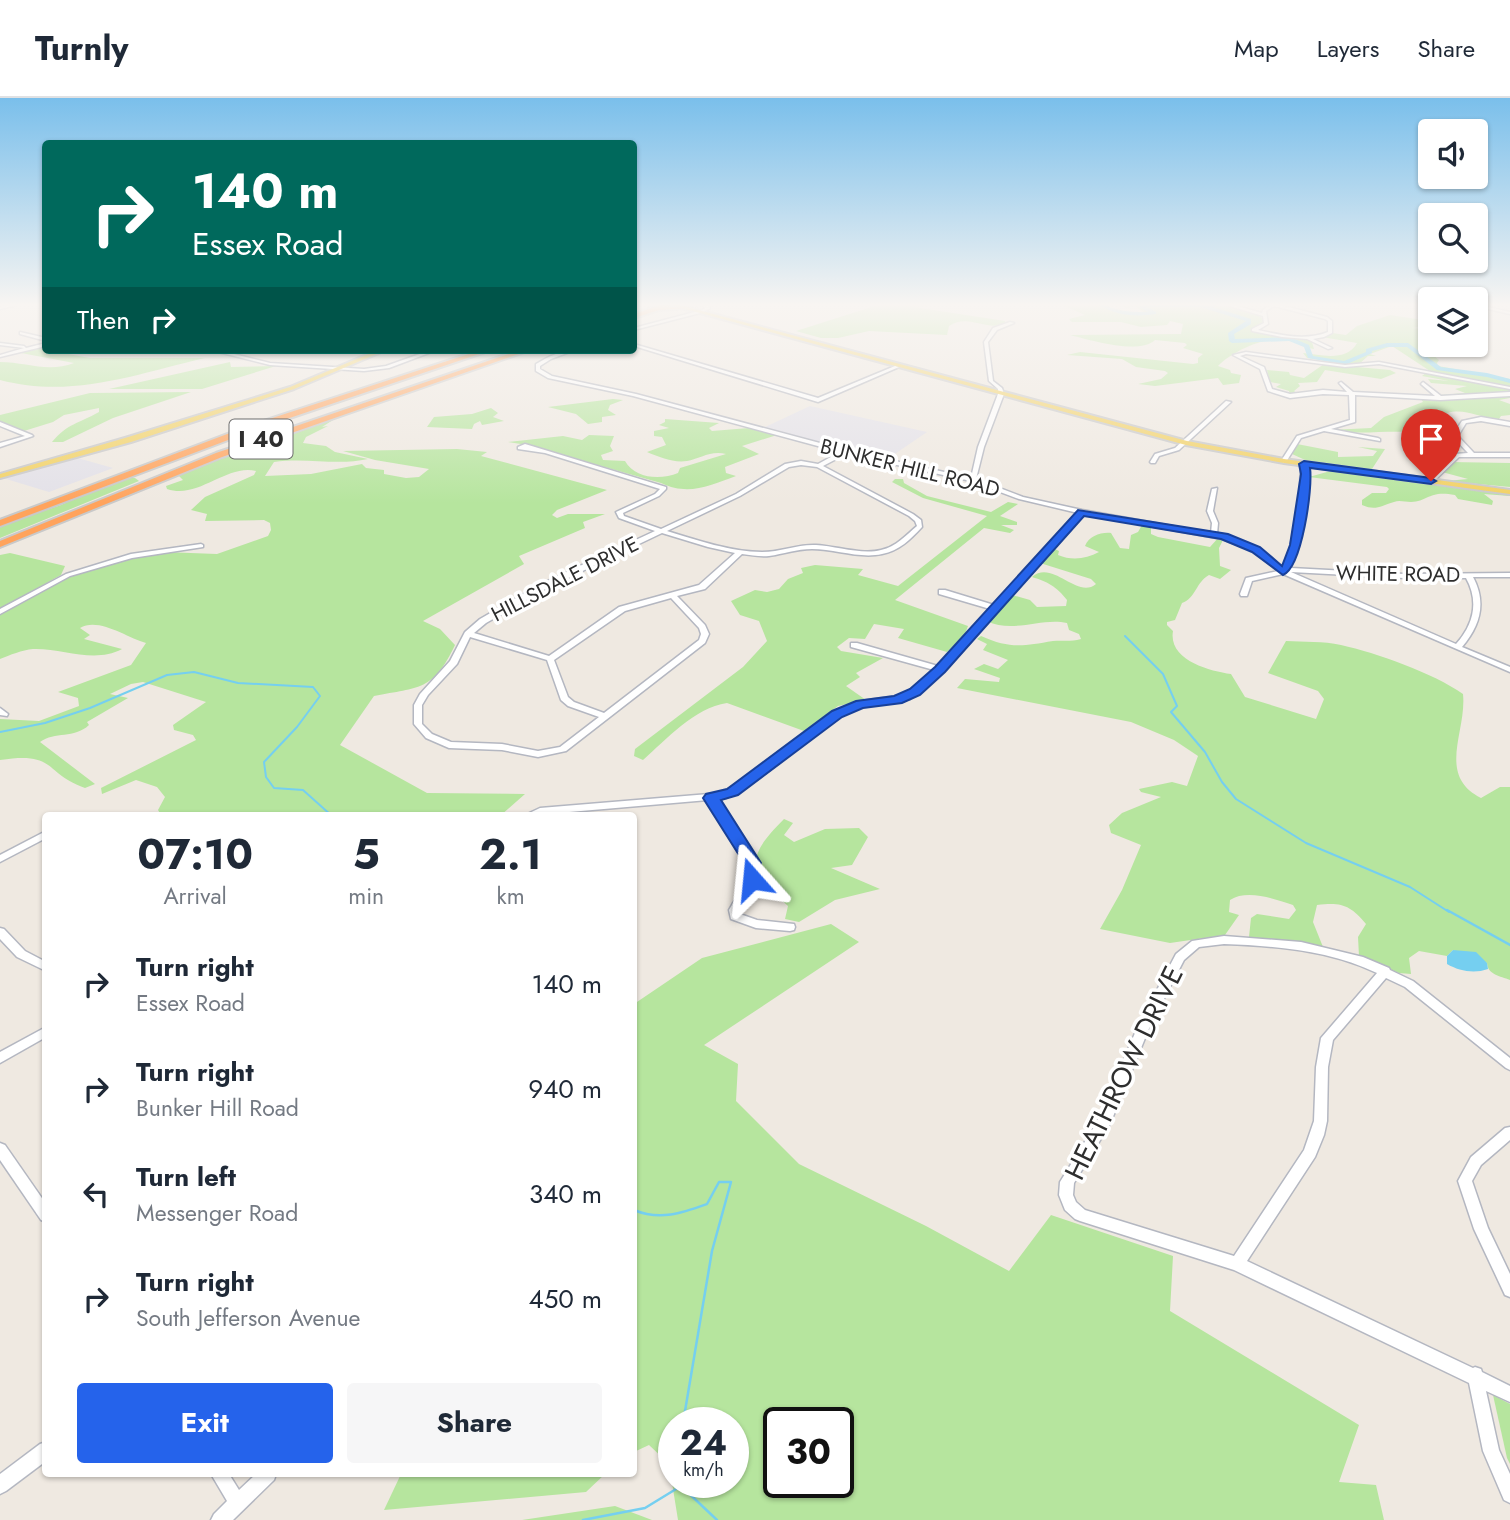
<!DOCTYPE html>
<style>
body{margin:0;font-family:Jost,sans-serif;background:#f6f6f7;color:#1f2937;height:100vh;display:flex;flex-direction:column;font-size:26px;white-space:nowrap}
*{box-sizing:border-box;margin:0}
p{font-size:23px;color:#747a83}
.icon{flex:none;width:38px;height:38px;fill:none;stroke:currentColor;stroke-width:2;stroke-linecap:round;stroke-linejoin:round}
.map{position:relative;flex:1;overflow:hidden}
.side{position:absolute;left:42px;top:714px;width:595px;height:665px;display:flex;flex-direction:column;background:#fff;border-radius:7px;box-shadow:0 2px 5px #0004}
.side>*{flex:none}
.banner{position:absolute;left:42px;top:42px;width:595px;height:214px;border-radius:7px;box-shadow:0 2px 5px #0004;background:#00695c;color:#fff;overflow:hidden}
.buttons{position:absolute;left:1418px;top:21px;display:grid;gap:14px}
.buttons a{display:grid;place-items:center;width:70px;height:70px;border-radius:7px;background:#fff;box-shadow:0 2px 5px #0004;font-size:35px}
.speed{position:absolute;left:658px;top:1309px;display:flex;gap:14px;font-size:35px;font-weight:700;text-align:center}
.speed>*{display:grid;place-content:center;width:91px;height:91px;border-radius:50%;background:#fff;box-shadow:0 2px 5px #0004;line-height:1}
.speed small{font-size:18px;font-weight:400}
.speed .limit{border:4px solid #111;border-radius:10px;background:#fff;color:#111}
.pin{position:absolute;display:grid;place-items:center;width:60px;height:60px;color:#fff;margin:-72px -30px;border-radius:50% 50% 50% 0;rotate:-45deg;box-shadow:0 0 7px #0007}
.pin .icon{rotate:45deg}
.me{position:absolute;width:77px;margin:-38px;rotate:342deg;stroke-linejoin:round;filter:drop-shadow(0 0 5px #0008)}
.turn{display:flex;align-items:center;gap:24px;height:147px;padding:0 35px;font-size:32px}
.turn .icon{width:91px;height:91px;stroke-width:2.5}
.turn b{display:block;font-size:49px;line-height:60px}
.then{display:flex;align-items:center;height:66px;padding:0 35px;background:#0003;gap:14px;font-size:26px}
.eta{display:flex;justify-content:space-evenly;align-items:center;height:119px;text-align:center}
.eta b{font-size:42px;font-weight:700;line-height:49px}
.primary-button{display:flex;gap:14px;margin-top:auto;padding:14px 35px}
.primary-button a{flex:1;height:80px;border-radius:7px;background:#2563eb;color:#fff;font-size:28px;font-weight:700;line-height:80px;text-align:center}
.primary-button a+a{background:#f6f6f7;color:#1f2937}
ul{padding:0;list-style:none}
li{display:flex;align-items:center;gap:21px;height:105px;padding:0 35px}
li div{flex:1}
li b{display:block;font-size:26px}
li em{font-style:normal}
header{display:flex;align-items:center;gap:42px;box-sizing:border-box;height:98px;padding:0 35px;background:#fff;border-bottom:2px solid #e0e1e3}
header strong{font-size:33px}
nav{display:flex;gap:38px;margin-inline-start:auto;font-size:24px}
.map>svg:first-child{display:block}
.industrial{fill:#e3e1e8}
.green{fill:#b6e59e;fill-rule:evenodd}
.water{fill:#75cff0}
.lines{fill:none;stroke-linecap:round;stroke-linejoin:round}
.stream-far1{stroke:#75cff0;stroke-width:2}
.stream{stroke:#75cff0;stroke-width:2.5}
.river{fill:#75cff0;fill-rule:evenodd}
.minor-casing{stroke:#b4b7c1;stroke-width:3}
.major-casing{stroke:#c9c9c9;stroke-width:4}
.highway-casing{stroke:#c9c9c9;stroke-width:4}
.minor{fill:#fff;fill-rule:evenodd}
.major{fill:#f2d163;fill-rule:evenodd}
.highway{fill:#ffa35c;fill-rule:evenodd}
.route{fill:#2563eb;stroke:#184099;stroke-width:2}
.labels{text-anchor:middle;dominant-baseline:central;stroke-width:7;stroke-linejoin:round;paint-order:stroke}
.far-street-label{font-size:21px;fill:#2e2e2e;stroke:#fff}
.shield{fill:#fff;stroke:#6d6d6d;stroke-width:2}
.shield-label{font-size:23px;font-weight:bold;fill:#2e2e2e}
.near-street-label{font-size:28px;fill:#2e2e2e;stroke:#fff}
</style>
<header>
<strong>Turnly</strong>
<nav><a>Map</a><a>Layers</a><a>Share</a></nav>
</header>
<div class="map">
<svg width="1510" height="1422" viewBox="0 0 1510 1422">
<rect width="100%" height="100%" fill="#efe9e1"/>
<g class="industrial">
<polygon points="810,308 927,334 886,362 763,330"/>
<polygon points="74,359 113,370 49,394 3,380"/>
</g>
<g class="green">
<path d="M881 206H952L914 209 1005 223V226C985 233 968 215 949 228L947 237 869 233 838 240H821L796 233Z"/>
<path d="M1060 206H1111L1114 207 1108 209 1129 215 1143 214 1136 208 1126 210 1120 207C1154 203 1240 201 1265 222L1253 232 1305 241 1312 244 1314 251C1303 250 1295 242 1283 241 1261 240 1232 254 1218 268L1230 272 1231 275 1241 277 1239 285 1223 287 1218 280 1155 288 1138 286 1161 281 1168 275 1165 273 1136 269 1122 261 1067 257 1080 254 1193 266 1198 265V260L1203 256 1183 250 1187 247 1185 245 1155 242C1139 257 1090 242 1070 237L1181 236 1183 226 1170 223 1167 227 1141 229 1121 224H1072L1069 221 1085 217Z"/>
<path d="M1390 217 1430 223V228L1412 230 1430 231 1427 252 1439 262 1437 265 1438 268 1510 281V289L1433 275 1392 248 1370 256 1376 258H1368L1358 267 1307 260 1303 255C1321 257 1347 264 1357 245L1322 239 1332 235 1346 237 1357 228Z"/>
<path d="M41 249 46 252 90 260H205C136 276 72 301 0 282V264C26 264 48 275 74 265L21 255Z"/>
<polygon points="230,264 231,269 276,268 202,291 109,291"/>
<polygon points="1324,266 1390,272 1396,275 1381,281 1325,272 1317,284 1298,285 1300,288 1294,293 1299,297 1290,297 1289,293 1276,289 1281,286 1270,284 1267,272 1289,274 1290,277 1304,280"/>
<polygon points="1426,275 1510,291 1510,295 1443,299 1441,297 1465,295 1455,291 1467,288 1431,285 1428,281 1449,283 1422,278"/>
<path d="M191 294 113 320 63 344H52C68 325 78 326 99 314V310L64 317 53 324 24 333 0 324V317L90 295Z"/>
<path d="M1510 296V300L1499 302 1510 306V317L1501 318 1499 321C1471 319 1463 306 1433 320V326L1423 328 1424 331 1415 333 1425 338 1408 341 1406 334C1380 333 1355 337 1330 332L1371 330 1384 319 1423 304 1421 301Z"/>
<polygon points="613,301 623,302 610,307 608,312 616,317 602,319 602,324 588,326 576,316 548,309"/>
<polygon points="491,310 498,315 493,319 504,323 482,327 480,323 474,326 472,331 427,329 434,319 472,316"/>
<path d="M331 321 333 322 322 329 328 328 306 339 303 345 326 348 335 354 368 361C337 368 306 359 274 364L265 378 311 376 362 366 366 370 384 372V376L406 380 419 379 429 371 375 362 343 353 457 351 487 354 481 358 607 392 557 412 552 417 557 420 568 416H605L583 424 585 430 519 458 524 466 423 523 440 531 455 547C433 593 420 589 374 598L340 647 427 695 525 696 501 717H161L158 712 165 699 157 689 136 682 102 696 101 690 196 642 193 637 174 632 173 627 206 604 143 584 131 586 110 596 128 600 87 624 89 627C74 641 55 633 40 644L95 686 85 690C43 675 57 653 0 662V621L39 623 79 608 78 600 58 594 131 567 146 545C127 540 99 519 80 530L90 537 84 541 122 551C94 566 63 550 33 551 22 552 10 557 0 561V517L55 484 127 460 164 454 217 456 268 438 271 432 270 425 264 422 205 423 207 416 191 412 205 399 254 377 256 373C226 366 198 402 167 391L166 388 183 382 179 378 181 374Z"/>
<path d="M665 321 719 325 709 330 712 333 749 330 777 337 742 348 759 356 725 369 726 375 736 378C709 388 688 398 661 385L527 347 508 344 563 338 582 342 589 337 614 338 610 348 613 353 601 357 603 362 625 363C635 381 661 382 678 375L680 370 726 356C711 352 699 361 687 363 673 365 659 359 647 354L666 347 662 339 654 338V333L669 330 659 327 665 324Z"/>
<polygon points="1297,346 1338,354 1338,359 1373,358 1377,353 1358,349 1385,351 1370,374 1316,367 1292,356"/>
<polygon points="1451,364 1510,365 1510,389 1446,383 1468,381 1442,374"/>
<path d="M1334 372 1510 395V398L1484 396 1493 403 1492 407 1458 401 1455 397C1429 392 1429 403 1411 404 1405 404 1399 402 1394 404 1380 408 1376 413 1362 407V402L1372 395H1386L1389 391 1387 389 1309 379Z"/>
<polygon points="124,379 135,380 139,383 0,440 0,428 61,407"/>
<path d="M895 381H903L904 385 927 398 991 414 1008 404 1018 406 1000 418 1017 424V427H1001L1014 432 1010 435 984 430 895 502 968 528 965 536 947 554 898 540 904 531 874 526 865 541 849 540 837 549 841 553 883 560 856 575 860 579 846 588 866 602 838 608 804 633 727 605C694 610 667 641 643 662L634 658 635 651 743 569 767 543 759 523 740 517 731 503 755 492 767 494 779 491 788 481 803 475 801 470 815 467 863 471 858 477 898 488 987 418 923 400 892 384Z"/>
<path d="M1142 427 1151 428V436L1158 439 1210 449 1219 439 1224 440 1219 450 1220 468 1231 472 1220 481 1209 477C1196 484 1196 500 1182 505L1175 522 1167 524V527L1173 533C1168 562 1209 573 1231 576L1245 599 1316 621 1324 601 1318 593 1268 575 1286 543C1304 544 1323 543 1341 547 1377 555 1433 575 1463 596 1467 634 1436 677 1481 700L1500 689H1510V882C1500 878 1488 877 1487 865L1453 852 1447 858 1419 853 1409 860 1411 876 1399 875 1359 858 1358 839 1366 826C1350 807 1342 804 1317 807L1313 824 1323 849 1249 839 1251 820 1257 816 1289 821 1296 812 1293 807C1275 801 1247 791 1230 802L1229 814 1239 817 1225 837 1170 845 1100 831 1122 792 1141 747 1111 735 1109 727 1122 715 1161 699 1141 694 1139 691 1172 684 1187 688 1198 658 1174 642 1131 624 957 590 965 581 999 584 1000 580 974 571 984 566 998 571 1008 562 983 552 987 546 977 541 981 538C1010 551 1023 548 1053 543 1063 542 1070 544 1081 541L1079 536 1069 532 1067 525C1042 519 1013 536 987 523L1012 497 1030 502 1037 509 1066 508 1067 502C1056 488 1048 484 1032 479 1053 461 1077 502 1096 486L1091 481 1040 465 1053 450 1059 453 1058 457C1072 463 1086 461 1099 454L1085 448C1089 438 1101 434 1111 435L1120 450 1129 451 1131 437 1138 434Z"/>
<polygon points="10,455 65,468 61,477 0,511 0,457"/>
<path d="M784 721 793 725 784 737 794 744 825 731 859 730 868 739 852 767 831 770 880 791 835 802 799 824 785 821 788 808C746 772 746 759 784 721Z"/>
<path d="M831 826 859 844 704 947 738 966 736 1003 799 1066 926 1128 1009 1173 1051 1117 1173 1158 1170 1213 1359 1327 1339 1384 1376 1387 1384 1422H678L669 1366 649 1347 634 1354V906L702 860ZM674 1325H733V1384H674ZM779 1325H838V1384H779Z"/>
<polygon points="1493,1297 1510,1306 1510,1366 1507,1360"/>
<polygon points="401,1376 605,1376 586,1394 384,1412"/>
<polygon points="615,1408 652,1422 522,1422"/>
</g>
<path class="water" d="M1453 852 1476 854 1487 865 1488 871C1474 876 1459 873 1447 866V858Z"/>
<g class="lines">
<g class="stream-far1">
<polyline points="1211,209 1217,206"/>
<polyline points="1125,538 1163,576 1177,608 1171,614 1205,654 1222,684 1236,701 1306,745 1410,789 1449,814"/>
<polyline points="0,634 45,625 90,610 167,577 194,574 238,585 313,589 320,598 297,629 264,664 266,679 274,690 303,692 332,718"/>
</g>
<g class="stream">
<polyline points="1447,812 1510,847"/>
<path d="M634 1112C660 1123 682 1115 707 1106L719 1084H731L712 1153 683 1325"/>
<polyline points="682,1384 681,1388 717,1422"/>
<polyline points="583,1422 645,1410 681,1388"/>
</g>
<path class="river" d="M1098 206C1105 206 1109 209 1116 211 1126 214 1137 214 1148 214L1139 209 1146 206H1203L1251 221V226L1234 236 1235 241 1290 239 1309 247 1313 258 1344 263 1366 254V251L1387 245H1408L1441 269 1487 275 1510 281V285L1487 279 1437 272 1407 249H1387L1372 253V255L1345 267 1308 260 1304 249 1289 243 1232 245 1229 243 1228 235 1246 223 1200 209H1147L1156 214V216C1136 219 1115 218 1098 206Z"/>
<g class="minor-casing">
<g id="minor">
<polygon points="12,206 21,206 0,211 0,209"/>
<polygon points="702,206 707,206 710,210 704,214 634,232 634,230 702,212 705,210"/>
<path d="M1223 206H1230L1262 215 1263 212 1272 206H1277L1327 219 1332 223V235L1324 239 1313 241 1332 250 1328 251 1307 241 1282 239 1252 233V231L1264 225 1263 218ZM1274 208 1325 221 1328 223V234C1306 243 1280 237 1258 232L1268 226 1266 213Z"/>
<polygon points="1475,206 1510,214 1510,216 1475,208"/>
<path d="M1010 224 1014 225 997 232 988 244 993 283 1002 290 1004 296 984 349 976 381 1023 399 1082 412 1211 435 1212 425 1207 413 1212 391 1217 390 1213 413 1218 425 1217 436 1226 438 1258 451 1283 470 1286 467 1299 410 1301 366 1306 365 1305 410 1291 470 1404 476 1510 475V479H1473C1487 505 1480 528 1462 549L1510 569V574L1283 476 1252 483 1247 498H1241L1240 496 1246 480 1278 473 1254 453 1222 441 1084 416 943 573 910 601 863 608 840 618 758 681 726 700 717 701 757 765V781L739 812 740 816 757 822 794 826 795 829 794 832 790 833 756 830 731 821 729 812 747 781V765L708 702 523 718 540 710 721 695 752 677 834 614 861 603 904 597 934 572 851 549V545H857L938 568 990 511 939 496V492H945L994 507 1078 415 1019 401 971 383 846 356 823 368 913 416 921 422 922 429C911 441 899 453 882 456 860 461 835 451 812 451 797 451 783 456 769 458 760 459 751 457 742 456L705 491 677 498 705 527 709 536 705 545 566 653 538 659 502 652 449 650 426 640 414 626V607L420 596 450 563 465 534 480 521 541 486 655 433 619 420 616 414 655 396 660 391 545 355 518 351V349L525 346 535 349 666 389V391L659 398 623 415 624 418 661 431 736 396 785 366 801 363 818 366 840 354 633 298 548 280 536 273V266C548 259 561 252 575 252L551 261 540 268V271L552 278 636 296 846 352 971 380 978 349 998 296V291L989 283 984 244 993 230ZM801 367 817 369 909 418 915 423 917 428C906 437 896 449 881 452 862 457 836 448 816 447 798 446 781 454 762 454 732 454 696 442 667 433L740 398 789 369ZM662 435 708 449 735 455 699 487 619 509 549 558 474 535 486 525 547 490ZM1291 474 1404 480H1466C1479 503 1474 526 1456 546ZM671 500 699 530 701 536 699 542 604 615 574 604 568 599 554 562 625 513ZM470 539 547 562 561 602 568 608 599 619 560 649 538 653 502 646 451 644 432 636 422 626V607L428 597 457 566Z"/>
<polygon points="20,234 46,240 46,243 20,236"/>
<polygon points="0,245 24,248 26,250 46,245 46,248 0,259 0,257 24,250 0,247"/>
<polygon points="634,246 818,300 895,268 899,269 818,304 634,248"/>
<polygon points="210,252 218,252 270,265 364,271 386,268 431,252 437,252 389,270 364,273 270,267"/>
<polygon points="1246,254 1345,267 1379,264 1510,289 1510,291 1379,266 1345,269 1246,256 1240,258 1264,269 1272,291 1290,296 1323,292 1347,294 1339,285 1341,284 1353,294 1435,298 1421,286 1423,284 1441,298 1510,294 1510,298 1440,302 1355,297 1355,324 1331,331 1378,340 1380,341 1380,343 1324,333 1301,340 1286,364 1284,365 1281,363 1297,338 1350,322 1349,297 1323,296 1290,300 1268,293 1260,271 1233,257"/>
<polygon points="1226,303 1231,304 1179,352 1159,358 1155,365 1151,365 1150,364 1155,356 1175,350"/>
<polygon points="1481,319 1510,324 1510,328 1481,323 1466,325 1458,338 1474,355 1510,355 1510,359 1459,359 1433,384 1429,384 1429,382 1455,356 1468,355 1452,338 1462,323"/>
<polygon points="0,324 32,337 33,338 0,349 0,345 25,338 0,328"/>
<polygon points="201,446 203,447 203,449 132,460 70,478 0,516 0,511 66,476 131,456"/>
<polygon points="0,610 8,616 7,618 0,617"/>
<polygon points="46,733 46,740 0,764 0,757"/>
<polygon points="0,830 4,831 25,853 46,864 46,873 17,859 0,841"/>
<path d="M1224 838 1301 844 1363 859 1389 870 1390 872 1413 883 1510 960V972L1506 970 1405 889 1386 880 1333 942 1328 969 1327 1023 1324 1037 1315 1059 1247 1163 1473 1270 1475 1269 1481 1271 1482 1274 1510 1288V1304L1486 1293 1499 1352 1510 1376V1405L1504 1402 1483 1353 1469 1285 1234 1172 1080 1123 1075 1121 1065 1112 1059 1097 1060 1084 1097 1024 1138 928 1176 856 1192 843ZM1224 846C1276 848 1329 852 1377 875L1321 940 1316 969 1314 1023 1304 1052 1234 1158 1085 1112 1076 1104 1073 1097 1074 1085 1110 1026 1150 928 1184 862 1199 849Z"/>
<polygon points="46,929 46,939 0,965 0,954"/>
<polygon points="1510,1029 1510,1042 1481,1067 1472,1083 1488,1130 1510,1176 1510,1199 1505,1197 1474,1131 1458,1083 1471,1059 1505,1030"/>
<polygon points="0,1045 5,1047 46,1106 46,1124 41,1122 0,1062"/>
<polygon points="46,1344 46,1363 6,1393 0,1396 0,1376 40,1346"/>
<polygon points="211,1376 229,1376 239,1392 256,1376 276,1376 274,1382 233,1422 211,1422 214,1416 227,1403"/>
</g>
</g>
<g class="major-casing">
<g id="major">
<polygon points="667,206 676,206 1187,343 1284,361 1510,392 1510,396 1284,365 1186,347"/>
<polygon points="378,252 386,252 294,291 131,344 0,380 0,376 125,340 290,289"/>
</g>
</g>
<g class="highway-casing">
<g id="highway">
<polygon points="664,206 674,206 668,209 687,210 659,212 634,220 634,216"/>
<polygon points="481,252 491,252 257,331 0,428 0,422 251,327"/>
<polygon points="520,252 530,252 222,359 0,449 0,443 216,355"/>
</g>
</g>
<use href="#minor" class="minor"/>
<use href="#major" class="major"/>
<use href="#highway" class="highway"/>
</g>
<linearGradient id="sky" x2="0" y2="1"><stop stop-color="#7abfeb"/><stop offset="0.51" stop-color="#f8f5f2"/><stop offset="1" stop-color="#f8f5f2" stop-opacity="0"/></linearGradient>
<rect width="1510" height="405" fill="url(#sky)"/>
<path class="route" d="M1304 363 1431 380 1436 383 1431 386 1310 370C1313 390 1302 469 1283 477L1252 454 1221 441 1084 418 945 574 920 597 902 605 863 610 842 619 738 697 721 702 761 765 758 785H746L744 765 703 700 706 696 727 691 832 613 856 603 894 598 910 591 935 569 1078 412 1228 436 1260 449 1282 468 1290 447 1301 376 1299 366Z"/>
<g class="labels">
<g class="far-street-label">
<text transform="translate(910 370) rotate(14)">BUNKER HILL ROAD</text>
<text transform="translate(1398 476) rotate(1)">WHITE ROAD</text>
<text transform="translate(565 481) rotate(-27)">HILLSDALE DRIVE</text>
</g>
<rect class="shield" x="229.5" y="321.5" width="63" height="39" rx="5"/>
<g class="shield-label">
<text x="261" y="341">I 40</text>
</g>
<g class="near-street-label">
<text transform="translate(1124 975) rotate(-64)">HEATHROW DRIVE</text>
</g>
</g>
</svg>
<div class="buttons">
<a><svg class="icon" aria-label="sound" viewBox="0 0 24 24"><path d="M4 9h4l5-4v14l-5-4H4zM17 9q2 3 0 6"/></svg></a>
<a><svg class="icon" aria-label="search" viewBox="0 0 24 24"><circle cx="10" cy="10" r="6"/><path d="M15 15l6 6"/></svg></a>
<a><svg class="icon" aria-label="layers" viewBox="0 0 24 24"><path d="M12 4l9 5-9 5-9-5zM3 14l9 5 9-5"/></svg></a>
</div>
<div class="speed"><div>24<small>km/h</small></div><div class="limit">30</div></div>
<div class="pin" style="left:1431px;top:383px;background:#d93025"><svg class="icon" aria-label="arrive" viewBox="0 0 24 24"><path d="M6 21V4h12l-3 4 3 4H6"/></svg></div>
<svg class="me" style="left:752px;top:781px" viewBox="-20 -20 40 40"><path d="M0-17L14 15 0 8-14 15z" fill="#2563eb" stroke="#fff" stroke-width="4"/></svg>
<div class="banner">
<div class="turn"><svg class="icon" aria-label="right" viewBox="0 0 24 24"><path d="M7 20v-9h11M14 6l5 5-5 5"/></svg><div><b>140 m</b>Essex Road</div></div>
<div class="then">Then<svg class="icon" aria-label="right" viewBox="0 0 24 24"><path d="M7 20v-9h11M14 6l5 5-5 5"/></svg></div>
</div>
<section class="side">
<div class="eta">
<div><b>07:10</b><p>Arrival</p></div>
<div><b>5</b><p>min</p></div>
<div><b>2.1</b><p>km</p></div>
</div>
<ul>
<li><svg class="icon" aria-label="right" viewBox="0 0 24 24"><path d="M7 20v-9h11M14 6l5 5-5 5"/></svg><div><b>Turn right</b><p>Essex Road</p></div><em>140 m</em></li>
<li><svg class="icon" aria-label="right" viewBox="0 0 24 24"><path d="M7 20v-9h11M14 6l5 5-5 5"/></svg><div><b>Turn right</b><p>Bunker Hill Road</p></div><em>940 m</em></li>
<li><svg class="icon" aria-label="left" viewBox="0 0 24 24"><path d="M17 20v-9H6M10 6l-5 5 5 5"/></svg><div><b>Turn left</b><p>Messenger Road</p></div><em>340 m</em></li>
<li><svg class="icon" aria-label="right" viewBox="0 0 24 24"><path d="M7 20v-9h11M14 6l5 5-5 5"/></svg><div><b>Turn right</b><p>South Jefferson Avenue</p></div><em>450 m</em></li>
</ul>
<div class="primary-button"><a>Exit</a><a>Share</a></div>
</section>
</div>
